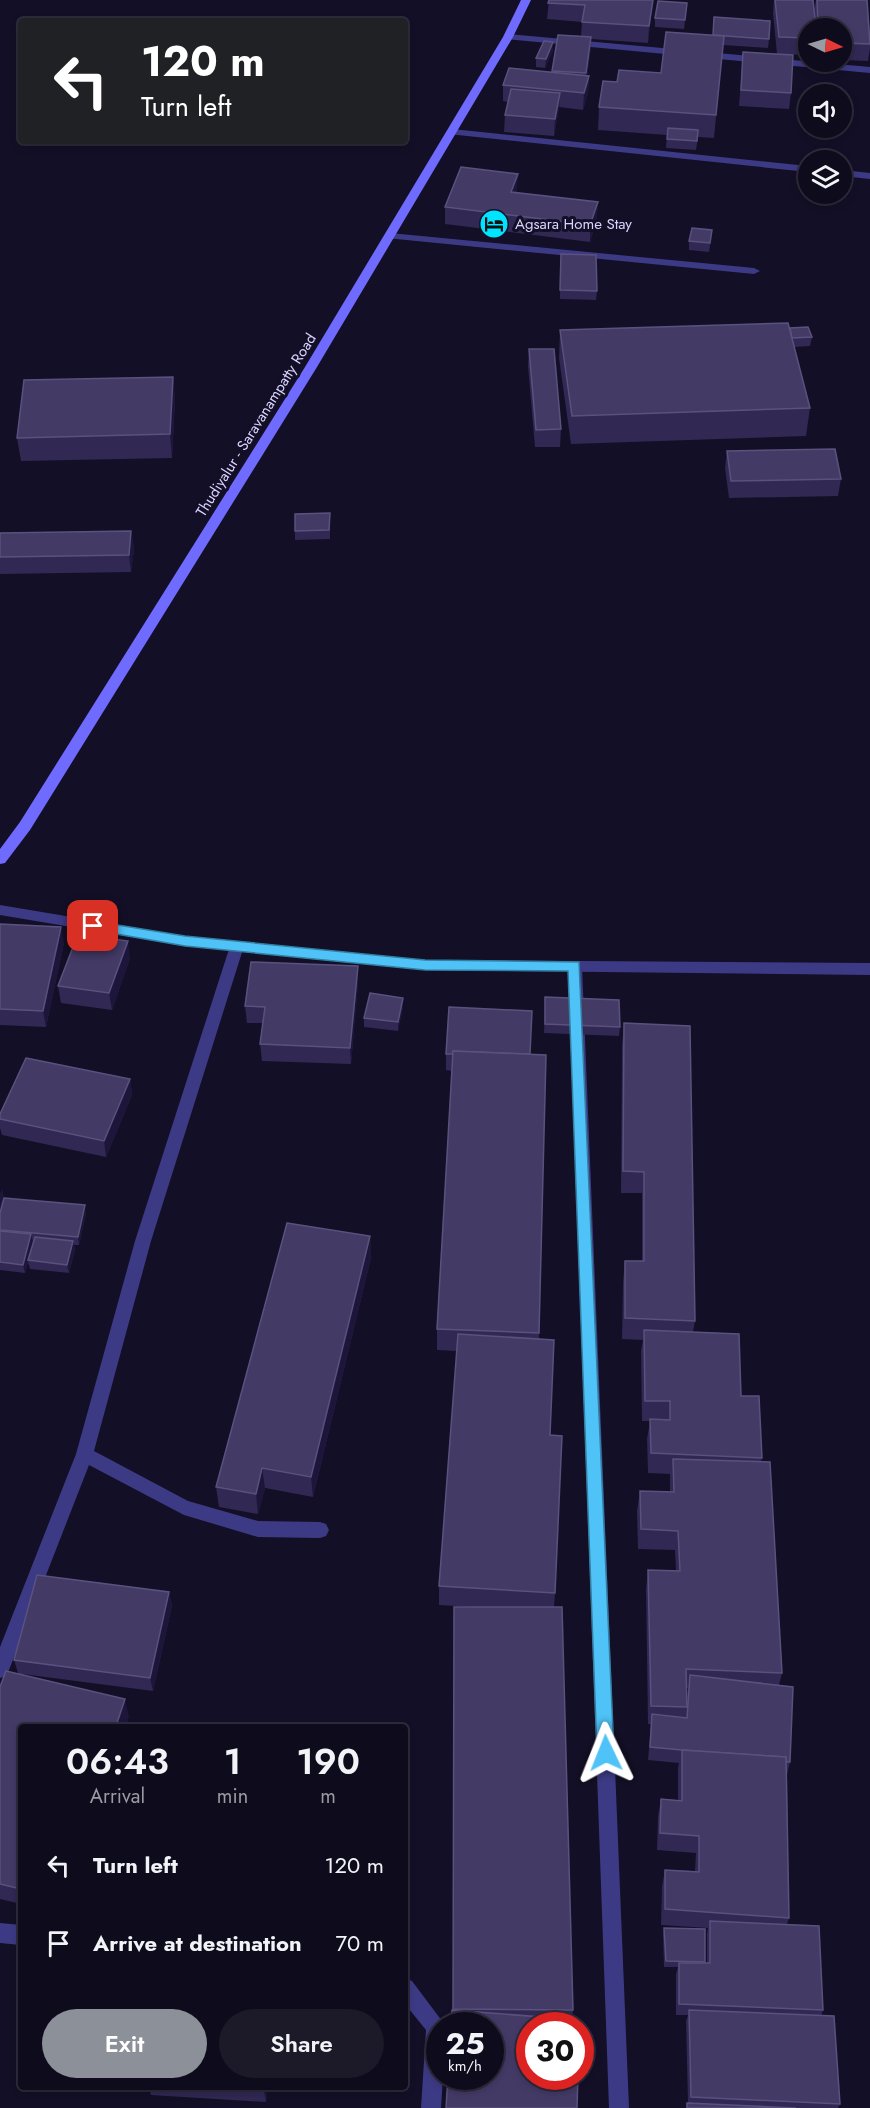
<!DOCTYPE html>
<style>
body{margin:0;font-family:Jost,sans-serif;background:#1c1929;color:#f1f3f6;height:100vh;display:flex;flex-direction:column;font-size:22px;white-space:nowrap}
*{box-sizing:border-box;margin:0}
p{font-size:20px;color:#9b9ba3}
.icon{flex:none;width:33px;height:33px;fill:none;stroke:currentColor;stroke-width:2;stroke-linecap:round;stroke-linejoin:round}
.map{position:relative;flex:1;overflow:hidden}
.side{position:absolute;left:18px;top:1724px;width:390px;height:366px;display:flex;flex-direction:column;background:#0e0b1c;border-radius:6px;box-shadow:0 3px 9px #0003,0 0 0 2px #2e2b3b}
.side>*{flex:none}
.guide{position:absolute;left:18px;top:18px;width:390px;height:126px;border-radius:6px;box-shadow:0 3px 9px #0003,0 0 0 2px #2e2b3b;background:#202124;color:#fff;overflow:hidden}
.needle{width:39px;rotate:95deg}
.tools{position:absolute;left:798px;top:18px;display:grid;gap:12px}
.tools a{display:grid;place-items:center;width:54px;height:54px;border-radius:50%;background:#0e0b1c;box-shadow:0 3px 9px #0003,0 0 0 2px #2e2b3b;font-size:30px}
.speed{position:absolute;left:426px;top:2012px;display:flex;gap:12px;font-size:30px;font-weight:700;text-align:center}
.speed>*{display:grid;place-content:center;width:78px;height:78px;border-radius:50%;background:#0e0b1c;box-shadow:0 3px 9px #0003,0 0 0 2px #2e2b3b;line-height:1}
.speed small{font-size:15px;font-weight:400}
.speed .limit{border:9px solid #d22;background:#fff;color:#111}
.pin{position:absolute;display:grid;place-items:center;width:51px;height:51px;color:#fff;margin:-26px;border-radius:12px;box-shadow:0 3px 9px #0006}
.me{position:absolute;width:66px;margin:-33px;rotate:358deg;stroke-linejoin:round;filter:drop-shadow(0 0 4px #0008)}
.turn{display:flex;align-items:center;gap:21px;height:126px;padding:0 24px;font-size:27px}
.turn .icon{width:78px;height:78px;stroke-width:2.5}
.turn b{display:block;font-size:42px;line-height:51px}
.eta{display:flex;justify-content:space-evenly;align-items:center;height:102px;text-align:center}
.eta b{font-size:36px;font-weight:600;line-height:42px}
.cta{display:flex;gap:12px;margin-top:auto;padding:12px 24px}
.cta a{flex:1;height:69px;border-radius:36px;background:#8c9099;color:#fff;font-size:24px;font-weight:600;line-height:69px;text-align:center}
.cta a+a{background:#1c1929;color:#f1f3f6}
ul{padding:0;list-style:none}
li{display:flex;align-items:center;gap:18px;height:78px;padding:0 24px}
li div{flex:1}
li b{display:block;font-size:22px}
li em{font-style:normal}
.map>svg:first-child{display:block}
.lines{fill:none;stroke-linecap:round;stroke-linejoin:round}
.minor{fill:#3d3a85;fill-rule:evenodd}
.tertiary{fill:#3d3a85;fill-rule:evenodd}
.secondary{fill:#6f6bff;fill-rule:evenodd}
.wall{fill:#312854;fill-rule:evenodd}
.shaded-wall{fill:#1d163a}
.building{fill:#433a66;stroke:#5a527e;stroke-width:1.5}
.route{fill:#4fc3f7;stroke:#337fa1;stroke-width:1.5}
.labels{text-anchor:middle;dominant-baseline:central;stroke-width:6;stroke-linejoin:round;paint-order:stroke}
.far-poi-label{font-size:15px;fill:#d9d4ff;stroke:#130f26;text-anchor:start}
.far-street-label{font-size:15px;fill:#d9d4ff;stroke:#130f26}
</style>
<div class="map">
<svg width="870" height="2108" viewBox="0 0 870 2108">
<rect width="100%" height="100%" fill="#130f26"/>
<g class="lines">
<g class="minor">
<polygon points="508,34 870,67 870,73 505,39 503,37"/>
<polygon points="452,129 808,166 808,172 448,134 448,130"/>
<polygon points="842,170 870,173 870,179 842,176"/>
<polygon points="390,233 754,268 760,271 754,274 386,238 385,236"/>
<polygon points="237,941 244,946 151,1241 94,1451 188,1501 258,1521 320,1522 326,1524 329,1530 326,1536 320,1538 258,1537 184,1515 89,1465 9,1670 6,1676 0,1678 0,1647 76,1454 135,1241 230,946"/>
<polygon points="575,961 582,966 629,2108 609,2108 568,966"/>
<polygon points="0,1923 21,1925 21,1945 0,1943"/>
<polygon points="405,1978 412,1981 445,2025 440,2025 440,2076 443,2076 441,2108 421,2108 426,2030 405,2004"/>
</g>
<polygon class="tertiary" points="0,905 185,936 425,960 870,963 870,975 425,970 185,946 0,915"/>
<polygon class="secondary" points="521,0 531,0 513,37 317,367 30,830 5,863 0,864 0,849 20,822 305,367 503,37"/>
</g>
<g class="wall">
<polygon points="549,0 653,0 648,43 591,39 590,54 587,76 589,76 588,93 583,110 559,107 554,136 504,132 505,115 508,102 503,101 503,85 552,72 558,35 581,36 582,22 547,19"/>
<polygon points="774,0 813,0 814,11 816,0 867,0 870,36 870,49 868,61 842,60 842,28 808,28 808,55 779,54 791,93 789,109 739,106 743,52 777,54 773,13"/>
<polygon points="687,3 684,29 655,27 655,18"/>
<polygon points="666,32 769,39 768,48 723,45 714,138 698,137 696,150 666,148 667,135 598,130 599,107 617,82 661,73"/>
<polygon points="553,51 545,68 536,67 536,58"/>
<polygon points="517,191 517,192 597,219 590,242 445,224 445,207"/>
<polygon points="711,239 709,252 689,250 689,241"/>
<polygon points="560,263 597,291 596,300 560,299"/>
<polygon points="790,328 812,337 810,346 794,347 810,408 806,436 571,444 559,358 560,330"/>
<polygon points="529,349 561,429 560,447 535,447 528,366"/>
<polygon points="173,377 175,400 172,458 21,461 17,438"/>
<polygon points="727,451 841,479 838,496 729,498 725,468"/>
<polygon points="330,523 330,539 295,540 295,531"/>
<polygon points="131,531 134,549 131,572 0,574 0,533"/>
<polygon points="0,924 64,943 46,1027 0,1025"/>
<polygon points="130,958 112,1010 61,1003 58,986"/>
<polygon points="358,983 351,1064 262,1061 260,1044 263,1023 247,1023 245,1006"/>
<polygon points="545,997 620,1027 619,1036 544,1033"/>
<polygon points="403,998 403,1007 398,1031 364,1027 364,1018"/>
<path d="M624 1023 695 1321 693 1332 741 1396 762 1458 761 1461 782 1673 779 1685 790 1762 787 1775 789 1918 787 1924 823 2010 821 2016 840 2104 838 2108H686L687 2103H688L686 2021 688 2015H676V1974L678 1967H664L663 1934 664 1928 705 1929V1963H707V1933L708 1928 661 1925 662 1886 665 1870 695 1871 696 1853 657 1850 658 1816 661 1799 678 1800V1768L679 1763 648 1760 651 1724H648L646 1589 648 1570 676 1571 675 1550 638 1549 637 1511 640 1491 670 1492V1474L648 1473 647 1439 650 1421H642L641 1351 643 1340 622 1339 623 1282 625 1261H642V1193H621L622 1046ZM686 1688H688L687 1705Z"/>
<polygon points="446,1054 546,1055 539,1339 550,1435 555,1593 554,1607 573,2010 572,2019 453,2010 454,1607 472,1607 439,1605 439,1586 457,1351 437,1350 437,1329 452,1071 446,1070"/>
<polygon points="130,1079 132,1095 106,1157 2,1135 0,1128 0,1114"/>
<polygon points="0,1213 86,1213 79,1245 74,1245 75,1250 69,1273 30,1269 28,1262 25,1273 0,1270"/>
<polygon points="370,1236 371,1258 313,1497 265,1488 258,1514 219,1507 216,1487"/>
<polygon points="169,1592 172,1606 153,1691 22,1674 129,1717 21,1726 21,1904 0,1899 0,1687 18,1673 14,1660"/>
<polygon points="148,2086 268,2086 266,2102 151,2095"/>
</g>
<g class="shaded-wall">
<polygon points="653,0 648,43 649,26"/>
<polygon points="591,37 590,54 586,87 589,76 588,93 583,110 584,93 585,88 586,73"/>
<polygon points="553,42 553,51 545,68 546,59"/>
<polygon points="560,93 559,109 554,136 555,119"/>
<polygon points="518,174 517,191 511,208 511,192"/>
<polygon points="598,202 597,219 590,242 590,225"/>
<polygon points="173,377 175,400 172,458 170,434"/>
<polygon points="131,531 134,549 131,572 129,555"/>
<polygon points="61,927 64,943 46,1027 43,1011"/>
<polygon points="128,941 130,958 112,1010 109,993"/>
<polygon points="358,966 358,983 351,1064 350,1048"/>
<polygon points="403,998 403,1007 398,1031 398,1022"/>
<polygon points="130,1079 132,1095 106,1157 104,1141"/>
<polygon points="2,1188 4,1197 0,1210 0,1194"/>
<polygon points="85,1205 86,1213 79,1245 78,1237"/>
<polygon points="31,1234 33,1242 28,1260 28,1262 25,1273 23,1265"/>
<polygon points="370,1236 371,1258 313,1497 311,1477"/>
<polygon points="73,1241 75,1250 69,1273 67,1265"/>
<polygon points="262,1468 265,1488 258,1514 256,1494"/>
<polygon points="169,1592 172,1606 153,1691 150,1678"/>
<polygon points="125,1699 129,1717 126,1726 116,1726"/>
<polygon points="265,2086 268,2086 266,2102 264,2091"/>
</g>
<g class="building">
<polygon points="549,0 653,0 649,26 582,22 585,5 548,3"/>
<polygon points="775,0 813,0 816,28 808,28 808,38 779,37"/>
<polygon points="817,0 867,0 870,44 842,43 842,28 818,28"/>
<polygon points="658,1 687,3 685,20 655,18"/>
<polygon points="714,17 770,21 769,39 713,35"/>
<polygon points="666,32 724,36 716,115 599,107 603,81 617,82 619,70 661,73"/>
<polygon points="558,35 591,37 586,73 552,71"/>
<polygon points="544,41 553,42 546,59 536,58"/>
<polygon points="743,52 793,55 791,93 741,90"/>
<polygon points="509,68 589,76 584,93 503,85"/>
<polygon points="511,89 560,93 555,119 505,115"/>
<polygon points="668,128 698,130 697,141 667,139"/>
<polygon points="461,167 518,174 511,192 598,202 590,225 445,207"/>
<polygon points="692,228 712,230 710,243 689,241"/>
<polygon points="561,254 596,255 597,291 560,290"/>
<polygon points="788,323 810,408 572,416 560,330"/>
<polygon points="808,327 812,337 792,338 790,328"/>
<polygon points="529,349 554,349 561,429 536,430"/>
<polygon points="173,377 170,434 17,438 24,380"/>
<polygon points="835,449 841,479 731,481 727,451"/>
<polygon points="330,513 329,530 295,531 295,514"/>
<polygon points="131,531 129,555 0,557 0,533"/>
<polygon points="0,924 61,927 43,1011 0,1009"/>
<polygon points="78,934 128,941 109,993 58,986"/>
<polygon points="251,962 358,966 350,1048 260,1044 265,1007 245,1006"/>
<polygon points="370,993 403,998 398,1022 364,1018"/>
<polygon points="545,997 619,1000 620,1027 545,1024"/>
<polygon points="449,1007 532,1011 530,1054 453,1051 453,1054 446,1054"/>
<polygon points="624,1023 690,1026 695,1321 625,1318 625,1261 644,1261 644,1172 623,1171"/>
<polygon points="453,1051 546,1055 539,1333 437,1329"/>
<polygon points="26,1058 130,1079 104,1141 0,1119 0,1114"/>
<polygon points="4,1198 85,1205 78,1237 0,1230 0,1213"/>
<polygon points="287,1223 370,1236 311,1477 262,1468 256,1494 216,1487"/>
<polygon points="0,1231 31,1234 23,1265 0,1262"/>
<polygon points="35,1237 73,1241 67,1265 28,1260"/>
<polygon points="644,1330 739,1334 741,1396 759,1396 762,1458 651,1453 650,1419 670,1420 670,1401 645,1401"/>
<polygon points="458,1334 554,1340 550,1435 562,1436 555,1593 439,1586"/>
<polygon points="673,1459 770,1462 782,1673 686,1669 687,1707 651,1706 648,1570 680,1571 678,1531 641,1529 640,1491 674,1492"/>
<polygon points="37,1575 169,1592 150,1678 14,1660"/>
<polygon points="454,1607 562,1607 573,2010 453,2009"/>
<polygon points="6,1671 125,1699 116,1726 21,1726 21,1889 0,1884 0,1687"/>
<polygon points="690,1675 793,1687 790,1762 786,1762 786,1757 682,1750 650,1747 652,1714 687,1718"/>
<polygon points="682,1750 786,1757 789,1918 665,1909 665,1870 699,1872 699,1836 660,1833 661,1799 682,1801"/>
<polygon points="710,1921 819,1926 823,2010 679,2004 679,1963 710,1963"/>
<polygon points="664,1928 705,1929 705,1962 666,1961"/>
<polygon points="452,2010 580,2020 580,2025 530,2025 530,2076 578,2076 577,2108 446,2108 448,2076 490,2076 490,2025 451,2025"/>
<polygon points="689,2010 834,2016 840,2104 691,2097"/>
<polygon points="178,2086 265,2086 264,2091"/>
<polygon points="687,2103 796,2108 687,2108"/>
</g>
<polygon class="route" points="93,921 185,936 425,960 579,962 614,1753 612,1759 606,1761 600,1759 597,1753 568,971 425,970 185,946 88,929 88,922"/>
<defs>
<g id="hotel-disc" transform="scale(1.5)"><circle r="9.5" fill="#00e5ff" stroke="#130f26"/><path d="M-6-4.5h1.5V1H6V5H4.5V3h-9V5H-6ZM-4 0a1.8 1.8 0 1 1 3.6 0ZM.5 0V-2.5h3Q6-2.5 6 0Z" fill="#111"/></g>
</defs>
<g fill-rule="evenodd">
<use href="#hotel-disc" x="494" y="224"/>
</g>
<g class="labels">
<g class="far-poi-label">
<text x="515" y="224">Agsara Home Stay</text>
</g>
<g class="far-street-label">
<text transform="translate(256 425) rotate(-58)">Thudiyalur - Saravanampatty Road</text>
</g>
</g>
</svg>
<div class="tools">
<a><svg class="needle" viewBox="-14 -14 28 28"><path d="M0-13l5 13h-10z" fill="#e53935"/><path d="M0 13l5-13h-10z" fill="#9b9ba3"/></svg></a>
<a><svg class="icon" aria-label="sound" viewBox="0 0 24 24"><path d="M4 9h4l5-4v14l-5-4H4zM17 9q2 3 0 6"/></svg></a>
<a><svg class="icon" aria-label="layers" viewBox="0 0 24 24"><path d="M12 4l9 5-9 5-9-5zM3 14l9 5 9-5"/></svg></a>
</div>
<div class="speed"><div>25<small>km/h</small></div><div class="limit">30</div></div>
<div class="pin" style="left:93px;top:926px;background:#d93025"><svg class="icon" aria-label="arrive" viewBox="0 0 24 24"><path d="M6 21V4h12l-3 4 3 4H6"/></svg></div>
<svg class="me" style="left:606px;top:1753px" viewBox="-20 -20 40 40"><path d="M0-17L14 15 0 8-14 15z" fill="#4fc3f7" stroke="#fff" stroke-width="4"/></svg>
<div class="guide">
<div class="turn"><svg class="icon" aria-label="left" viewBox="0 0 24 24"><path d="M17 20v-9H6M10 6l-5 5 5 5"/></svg><div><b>120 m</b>Turn left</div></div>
</div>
<section class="side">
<div class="eta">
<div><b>06:43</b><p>Arrival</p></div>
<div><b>1</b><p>min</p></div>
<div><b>190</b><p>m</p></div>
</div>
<ul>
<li><svg class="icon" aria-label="left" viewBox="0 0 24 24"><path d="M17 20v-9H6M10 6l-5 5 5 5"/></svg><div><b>Turn left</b></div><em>120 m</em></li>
<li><svg class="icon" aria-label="arrive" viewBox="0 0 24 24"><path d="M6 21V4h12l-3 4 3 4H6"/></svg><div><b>Arrive at destination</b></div><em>70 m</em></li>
</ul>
<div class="cta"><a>Exit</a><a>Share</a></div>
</section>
</div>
